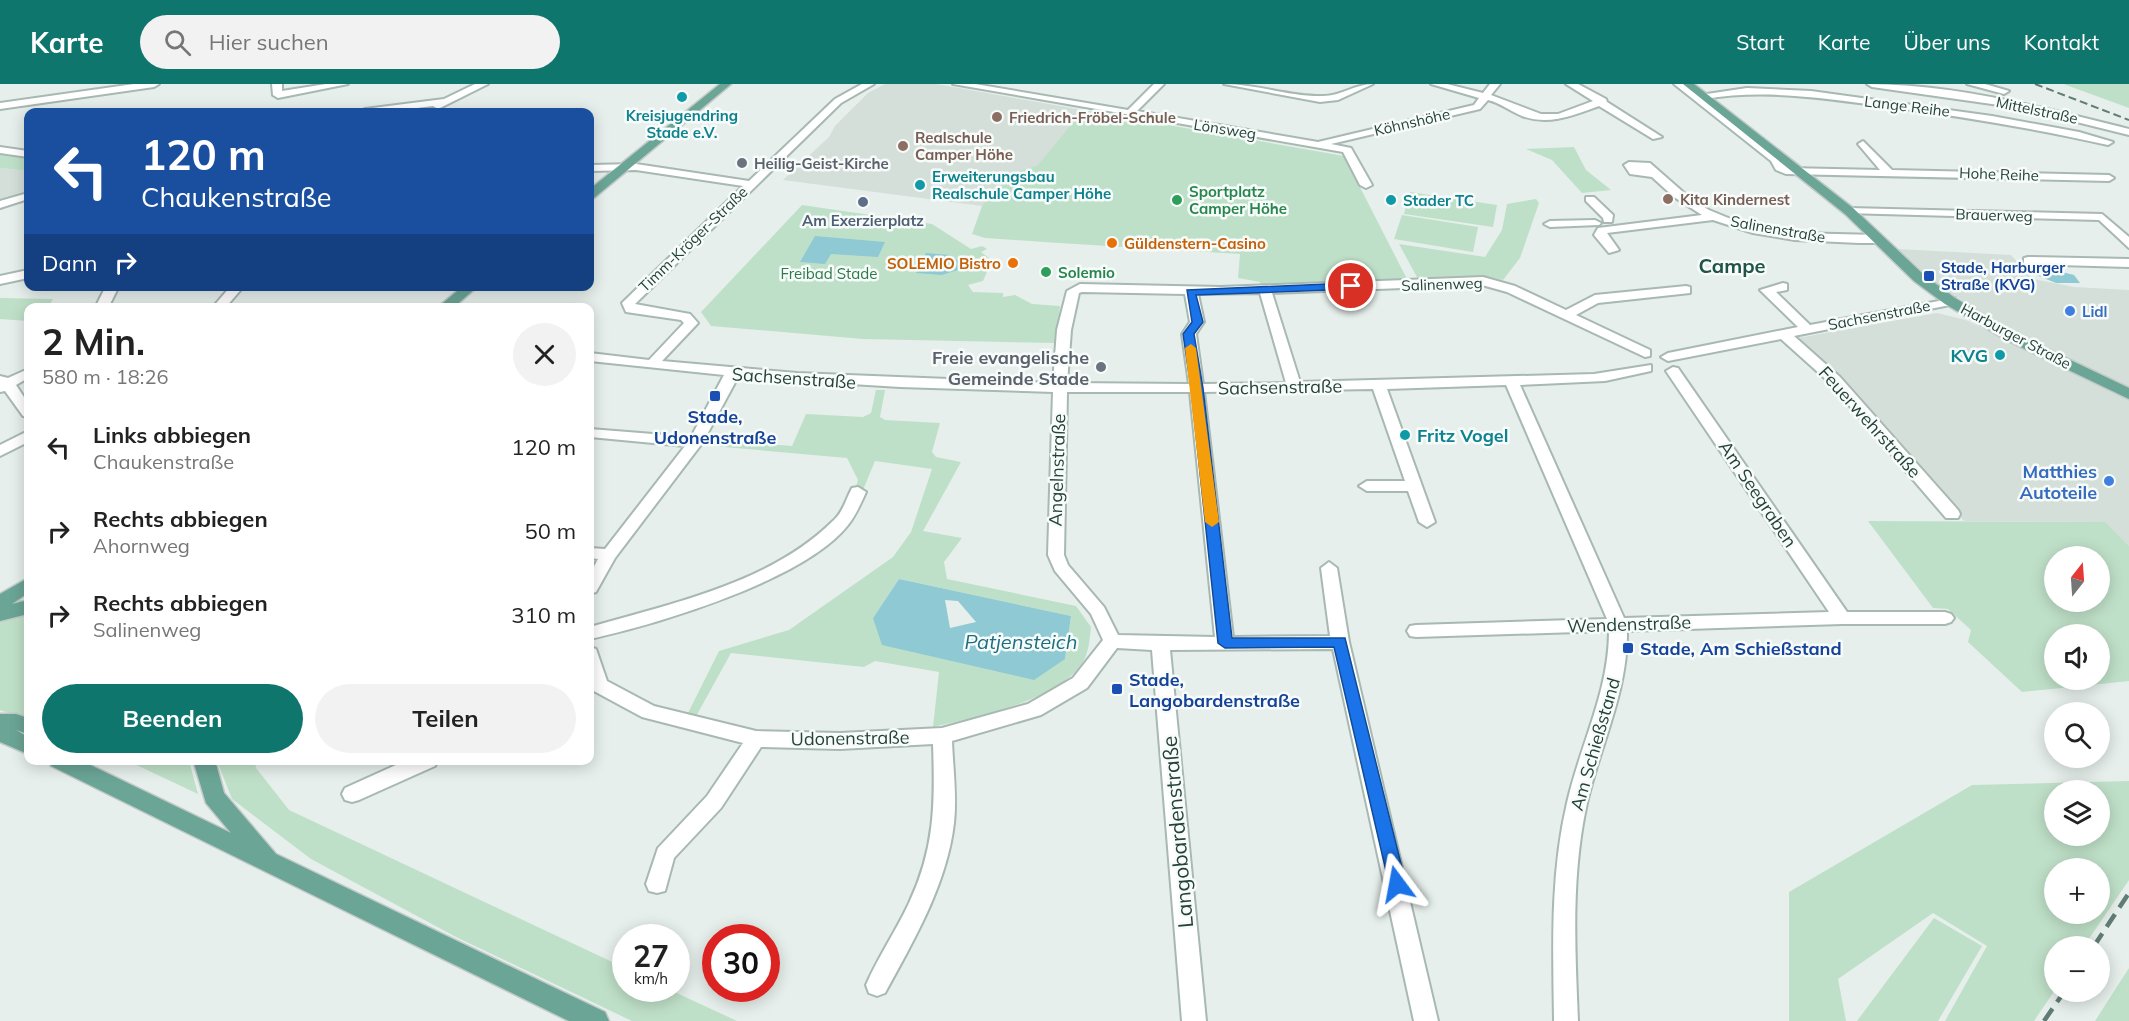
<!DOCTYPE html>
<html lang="de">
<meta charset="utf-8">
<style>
body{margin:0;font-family:Mulish,sans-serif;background:#f2f2f2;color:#222;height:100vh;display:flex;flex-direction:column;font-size:22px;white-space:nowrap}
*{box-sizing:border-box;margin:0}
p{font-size:20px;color:#767676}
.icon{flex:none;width:33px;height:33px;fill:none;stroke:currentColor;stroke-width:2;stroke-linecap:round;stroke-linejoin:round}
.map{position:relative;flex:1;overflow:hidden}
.panel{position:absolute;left:24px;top:219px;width:570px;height:462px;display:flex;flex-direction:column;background:#fff;border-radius:12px;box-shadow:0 3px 15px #0003}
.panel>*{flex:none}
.guide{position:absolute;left:24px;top:24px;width:570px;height:183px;border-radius:12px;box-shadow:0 3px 15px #0003;background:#1a4fa0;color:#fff;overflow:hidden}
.needle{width:39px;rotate:17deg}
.fabs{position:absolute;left:2044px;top:462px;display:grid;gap:12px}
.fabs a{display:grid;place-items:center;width:66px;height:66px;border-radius:50%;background:#fff;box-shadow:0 3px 15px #0003;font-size:30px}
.speed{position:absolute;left:612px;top:840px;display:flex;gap:12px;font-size:30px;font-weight:700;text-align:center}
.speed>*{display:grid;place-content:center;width:78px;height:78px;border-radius:50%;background:#fff;box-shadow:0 3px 15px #0003;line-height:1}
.speed small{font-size:15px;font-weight:400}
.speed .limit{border:9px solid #d22;background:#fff;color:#111}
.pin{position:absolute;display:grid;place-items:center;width:51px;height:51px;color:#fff;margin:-26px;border:3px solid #fff;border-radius:50%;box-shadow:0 2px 6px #0007}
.me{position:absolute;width:66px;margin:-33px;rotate:347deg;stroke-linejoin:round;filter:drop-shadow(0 0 4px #0008)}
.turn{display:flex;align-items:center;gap:21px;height:126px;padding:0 18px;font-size:27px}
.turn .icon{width:78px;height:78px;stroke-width:2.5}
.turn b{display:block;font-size:42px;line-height:51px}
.then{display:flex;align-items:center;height:57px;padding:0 18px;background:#0003;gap:12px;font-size:22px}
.round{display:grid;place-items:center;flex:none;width:63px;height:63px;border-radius:32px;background:#f2f2f2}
.headline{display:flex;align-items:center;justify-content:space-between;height:102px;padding:0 18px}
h1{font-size:36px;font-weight:700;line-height:45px}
.action{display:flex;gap:12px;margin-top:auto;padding:12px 18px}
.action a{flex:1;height:69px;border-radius:36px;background:#0f766e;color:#fff;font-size:24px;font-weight:700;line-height:69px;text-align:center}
.action a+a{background:#f2f2f2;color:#222}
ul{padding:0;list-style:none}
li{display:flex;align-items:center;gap:18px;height:84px;padding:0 18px}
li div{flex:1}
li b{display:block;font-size:22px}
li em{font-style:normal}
header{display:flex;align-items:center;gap:36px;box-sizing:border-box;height:84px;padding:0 30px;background:#0f766e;color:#fff}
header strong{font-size:28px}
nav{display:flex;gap:33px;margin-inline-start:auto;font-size:21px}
.search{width:420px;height:54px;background:#f2f2f2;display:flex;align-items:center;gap:15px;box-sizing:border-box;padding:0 21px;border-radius:33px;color:#767676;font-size:22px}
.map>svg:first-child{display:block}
.built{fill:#d4dfda}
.green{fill:#bfe0c8;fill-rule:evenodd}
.water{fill:#8ec9d4;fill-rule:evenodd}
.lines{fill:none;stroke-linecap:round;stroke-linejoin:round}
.minor-casing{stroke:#a8b8b2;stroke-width:4}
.major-casing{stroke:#c2cac8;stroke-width:3}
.minor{fill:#fff;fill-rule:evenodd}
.major{fill:#6aa596;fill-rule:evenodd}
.rail-far1{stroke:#5f7d75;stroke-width:2;stroke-dasharray:8 4;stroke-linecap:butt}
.rail{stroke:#5f7d75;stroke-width:4.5;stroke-dasharray:15 8;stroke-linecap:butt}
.route{fill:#1a73e8;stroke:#114b97;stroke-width:1.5}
.slow{fill:#f59e0b}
.culture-dot{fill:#0f9aa8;stroke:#f7fbf9;stroke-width:2}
.education-dot{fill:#8d6e63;stroke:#f7fbf9;stroke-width:2}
.worship-dot{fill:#6b7280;stroke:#f7fbf9;stroke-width:2}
.leisure-dot{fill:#2e9e5b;stroke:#f7fbf9;stroke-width:2}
.service-dot{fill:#5c6f8a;stroke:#f7fbf9;stroke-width:2}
.food-dot{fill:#e8710a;stroke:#f7fbf9;stroke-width:2}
.transit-dot{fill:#1a4fb4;stroke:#f7fbf9;stroke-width:2}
.shop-dot{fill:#3f7fe0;stroke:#f7fbf9;stroke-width:2}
.labels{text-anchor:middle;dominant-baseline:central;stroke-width:5;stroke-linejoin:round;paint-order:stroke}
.far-street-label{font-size:15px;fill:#24423a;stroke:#f7fbf9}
.far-culture-label{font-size:15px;font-weight:bold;fill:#0d838f;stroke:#f7fbf9;text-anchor:start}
.far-education-label{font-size:15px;font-weight:bold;fill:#785e54;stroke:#f7fbf9;text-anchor:start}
.far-worship-label{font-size:15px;font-weight:bold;fill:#5b616d;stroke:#f7fbf9;text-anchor:start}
.far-leisure-label{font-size:15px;font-weight:bold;fill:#27864d;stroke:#f7fbf9;text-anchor:start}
.far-service-label{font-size:15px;font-weight:bold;fill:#4e5e75;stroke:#f7fbf9}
.far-food-label{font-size:15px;font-weight:bold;fill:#c56008;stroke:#f7fbf9;text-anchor:start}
.far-transit-label{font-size:15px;font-weight:bold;fill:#164399;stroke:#f7fbf9;text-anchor:start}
.far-park-label{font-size:15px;fill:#2d7a4b;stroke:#f7fbf9}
.far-shop-label{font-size:15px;font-weight:bold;fill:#366cbe;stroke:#f7fbf9;text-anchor:start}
.culture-label{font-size:18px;font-weight:bold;fill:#0d838f;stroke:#f7fbf9;text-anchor:end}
.worship-label{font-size:18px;font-weight:bold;fill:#5b616d;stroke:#f7fbf9;text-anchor:end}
.street-label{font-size:18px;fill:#24423a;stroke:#f7fbf9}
.transit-label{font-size:18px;font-weight:bold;fill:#164399;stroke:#f7fbf9;text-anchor:start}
.shop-label{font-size:18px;font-weight:bold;fill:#366cbe;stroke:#f7fbf9;text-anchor:end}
.far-district-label{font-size:20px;font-weight:bold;fill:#1f5548;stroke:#f7fbf9}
.water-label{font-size:20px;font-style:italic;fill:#1c6f80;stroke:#f7fbf9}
.near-street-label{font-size:21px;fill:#24423a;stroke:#f7fbf9}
</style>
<header>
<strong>Karte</strong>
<div class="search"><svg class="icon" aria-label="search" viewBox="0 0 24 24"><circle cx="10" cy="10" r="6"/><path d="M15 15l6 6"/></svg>Hier suchen</div>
<nav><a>Start</a><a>Karte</a><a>Über uns</a><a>Kontakt</a></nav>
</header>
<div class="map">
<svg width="2129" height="937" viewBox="0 0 2129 937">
<rect width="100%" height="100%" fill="#e6efeb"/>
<g class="built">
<polygon points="885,0 936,0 1083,26 1038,82 1017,88 982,122 783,96 829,53 835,42 868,9"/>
<polygon points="0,84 28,87 28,110 0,118"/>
<polygon points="1898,165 2011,171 2033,195 2074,203 2129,206 2129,305 2003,242 1934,198"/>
<polygon points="1937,229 1966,236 2129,316 2129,462 2104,438 1964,437 1841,294 1798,254"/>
</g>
<g class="green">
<polygon points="2064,0 2129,0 2129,24 2066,1"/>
<polygon points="1083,26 1344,72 1408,197 1261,203 1260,198 1238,194 1240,170 1059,159 985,154 972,150 982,122 991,110 1017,88 1038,81"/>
<polygon points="1574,63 1586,86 1611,106 1582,109 1552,76 1526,65"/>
<polygon points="0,69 28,72 28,87 0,84"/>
<polygon points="1410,108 1497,121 1493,143 1404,130"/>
<polygon points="1536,115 1539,119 1520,174 1503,196 1482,192 1418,195 1399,160 1485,173 1502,146 1507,120"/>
<polygon points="802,121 932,140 971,165 982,162 987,165 981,168 994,178 983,182 989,183 983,197 968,201 973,208 1003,209 1003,213 1015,211 1032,220 1060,222 1056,259 863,255 711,242 701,228"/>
<polygon points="1402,131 1478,143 1473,168 1394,155"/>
<polygon points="0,214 2,214 53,215 48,223 28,224 28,237 0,235"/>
<path d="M876 306H885L880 333 885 336 940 339 932 368 936 373 961 378 923 447 962 454 944 478 947 495 1076 522 1091 543C1090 553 1089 565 1085 574 1065 616 973 634 933 643L939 588 875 577 864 583 731 569 694 636 686 633 719 567 789 546 893 473 911 448 932 385 875 377 863 406H855L858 396 847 374 702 361 706 355 792 362 806 330 863 333 871 329ZM899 495 1071 532 1065 575 873 534Z"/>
<path d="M1868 437 2105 438 2129 462V597L2022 608 1968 558 1971 546 1948 525 1933 524ZM2055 472H2100V518H2055ZM2055 550H2100V596H2055Z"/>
<polygon points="28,530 28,636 0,626 0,533"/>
<polygon points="128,677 189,677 198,710"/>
<polygon points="217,677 255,677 256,684 289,726 625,884 626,904 668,905 737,937 632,937 456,853 311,775 232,715"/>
<path d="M2129 697V796L2084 862H2055V906L2034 937H1945L1987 862 1933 829 1838 895 1846 937H1789V808L1972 701ZM2055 706H2100V752H2055ZM2055 784H2100V830H2055Z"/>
<polygon points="1934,834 1982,862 1938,937 1857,937"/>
<polygon points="2129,884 2129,937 2095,937"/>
</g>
<g class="water">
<polygon points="815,152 885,158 878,173 831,170 825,180 800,178"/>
<polygon points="926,169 950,171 967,183 942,191 916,189"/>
<polygon points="2050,185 2074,191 2080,199 2056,199 2034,190 2034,187"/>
<path d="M899 495 1071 532 1065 575 1034 596 882 561 873 534ZM945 516 958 517 976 538 950 544Z"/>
</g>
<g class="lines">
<g class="minor-casing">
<g id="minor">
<polygon points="134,0 159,0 154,3 0,25 0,19"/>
<polygon points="272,0 282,0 282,7 326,0 348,0 278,14 273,11"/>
<polygon points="475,0 488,0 438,25 433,22 385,28 360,28 365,25 444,15"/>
<path d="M862 0H874L841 19 635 220 690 230 698 239 662 277 797 289 1053 299 1057 246 1067 207 1080 200 1221 203 1483 193 1515 202 1566 226 1595 211 1686 202 1690 203V209L1598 219 1576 231 1650 266V272L1645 273 1507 208 1482 201 1272 209 1300 298 1594 290 1651 281V287L1605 297 1520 301 1624 534 1829 528 1666 287 1673 283 1678 284 1847 528H1945L1951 530 1954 534 1951 538 1945 540H1842L1627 547C1628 608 1600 661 1587 719 1571 791 1575 864 1578 937H1554C1553 864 1550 791 1567 719 1580 661 1609 608 1609 547L1416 553 1410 552 1407 547 1410 542 1416 541 1607 535 1506 301 1387 305 1435 438 1427 443 1419 438 1408 407H1367L1359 402 1367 397H1405L1373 305 1204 308 1233 553 1330 552 1321 484 1329 478 1337 484 1349 558 1438 937H1414L1333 565 1170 566 1206 937H1182L1152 566 1117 564 1087 604 1041 631 952 657C953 684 957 712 954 739 947 800 914 856 885 909L877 912 869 909 866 901C878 873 896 847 909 819 935 764 935 719 933 660L840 665 761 663 721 724 674 774 665 807 657 809 649 807 646 800 658 764 707 712 743 659 642 633 592 606 590 600V563L596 565 607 597 654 622 756 647 840 649 942 644 1028 620 1073 594 1103 556 1091 530 1055 487 1048 471 1053 308 900 303 738 293 703 358 615 474 596 508 590 510V490L598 475 590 474V464L605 465 685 362 590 353V345L691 353 724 291 590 277V269L649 276 684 239 681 236 626 228 622 219 743 102 636 86 590 87V81L636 80 749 97 835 15ZM1082 208 1185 210 1190 238 1182 250 1189 300 1067 299 1071 246 1079 209ZM1260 209 1286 299 1203 300 1196 250 1204 238 1198 210ZM1067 308H1190L1215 553 1118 551 1104 523 1068 481 1064 471Z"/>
<path d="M953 0H975L1128 26 1154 0H1164L1137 27 1318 58 1474 21 1479 14 1431 0H1447L1483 9 1490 0H1500L1491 11 1541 30H1558L1593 17 1566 0H1578L1606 15 1607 18 1662 53 1653 55 1599 22C1574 31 1549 42 1522 32 1510 27 1500 19 1488 16L1480 25 1331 60 1351 64 1372 101 1366 104 1360 101 1343 68Z"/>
<path d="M1224 0C1257 0 1290 13 1323 12 1341 12 1355 0 1373 0L1338 16 1320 18Z"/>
<path d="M1674 0H1685L1700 11 1747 4 1811 7 1992 32 2079 48 2113 58 2108 61C2033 44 1958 32 1882 22 1822 14 1765 5 1704 15L1780 73 1788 84 1880 86 1858 60 1863 57 1892 86 2109 91 2114 94 2109 97 1786 90 1776 86 1771 77Z"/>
<path d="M1867 0C1955 0 2044 24 2129 45V51L2020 24 1872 3Z"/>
<polygon points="1967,0 1985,0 2009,7 2004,10"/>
<polygon points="0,63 28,67 28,73 0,69"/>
<polygon points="1629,78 1650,79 1691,115 1709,126 1738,138 1795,149 1878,151 1884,155 1878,159 1859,159 1795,156 1753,149 1713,136 1607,149 1619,166 1609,169 1594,151 1598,144 1702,131 1674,113 1652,93 1630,90 1624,81"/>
<polygon points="28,109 28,115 0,124 0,117"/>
<polygon points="1586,113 1594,113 1613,131 1612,138 1604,138 1603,134 1586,117"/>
<polygon points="1849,124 2102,130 2129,153 2129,164 2099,136 1845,129 1843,127"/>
<polygon points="1595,136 1601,139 1599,141 1550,143 1544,140 1550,137"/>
<polygon points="2028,173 2129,175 2129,183 2024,180 2024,174"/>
<polygon points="28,186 28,194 0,200 0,192"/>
<polygon points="1783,199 1787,200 1787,206 1776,208 1810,241 1955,214 1955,220 1950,221 1794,252 1840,293 1958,426 1960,430 1958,434 1946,434 1830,299 1781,255 1668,277 1661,273 1668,269 1798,243 1760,206"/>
<polygon points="106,202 119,202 108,224 95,224"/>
<polygon points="231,202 244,202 225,224 212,224"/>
<polygon points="28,285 28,294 16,301 28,319 28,333 23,332 5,307 0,308 0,292 8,294"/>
<polygon points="28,347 28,358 0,372 0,361"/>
<path d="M858 403 866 408C861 419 856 431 848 441 805 496 658 540 590 555V543C673 519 771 499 834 436 843 428 846 415 852 404Z"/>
<polygon points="407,676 438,676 435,682 359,716 352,718 345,716 342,710 345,704"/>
</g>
</g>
<g class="major-casing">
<g id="major">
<polygon points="720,0 731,0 594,114 590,115 590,105"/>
<polygon points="1683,0 1694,0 1853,124 1924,191 1955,214 2016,250 2129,304 2129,315 2006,256 1945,220 1914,197 1845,130"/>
<polygon points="463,202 478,202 453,224 437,224"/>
<polygon points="28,494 28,509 12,520 28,516 28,530 0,537 0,510"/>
<polygon points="0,630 16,630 28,634 28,650 16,646 28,653 28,670 0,658"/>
<polygon points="49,676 80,676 231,749 206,719 193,676 215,676 224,709 276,770 605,928 609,937 569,937 51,682"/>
</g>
</g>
<use href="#minor" class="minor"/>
<use href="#major" class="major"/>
<polyline class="rail-far1" points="2035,0 2129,36"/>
<g class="rail">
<polyline points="2094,862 2129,809"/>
<polyline points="2044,937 2064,908"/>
</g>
</g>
<polygon class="route" points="1351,199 1356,202 1355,205 1196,211 1203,238 1194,250 1203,304 1232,554 1345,554 1406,800 1404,805 1397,807 1391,805 1389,800 1334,563 1225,564 1218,559 1191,304 1183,250 1192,238 1187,206"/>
<polygon class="slow" points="1191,260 1196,264 1219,438 1212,443 1205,438 1185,264"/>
<g class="culture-dot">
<circle cx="682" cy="13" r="6"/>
<circle cx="920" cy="101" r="6"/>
<circle cx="1391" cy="116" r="6"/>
<circle cx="2000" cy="271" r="6"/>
<circle cx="1405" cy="351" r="6"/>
</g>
<g class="education-dot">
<circle cx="997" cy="33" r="6"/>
<circle cx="903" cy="62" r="6"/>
<circle cx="1668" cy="115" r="6"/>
</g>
<g class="worship-dot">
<circle cx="742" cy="79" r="6"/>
<circle cx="1101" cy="283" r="6"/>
</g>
<g class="leisure-dot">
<circle cx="1177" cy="116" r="6"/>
<circle cx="1046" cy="188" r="6"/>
</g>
<circle class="service-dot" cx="863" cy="118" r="6"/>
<g class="food-dot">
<circle cx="1112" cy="159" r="6"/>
<circle cx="1013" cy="179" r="6"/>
</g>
<g class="transit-dot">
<rect x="1923" y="186" width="12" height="12" rx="3"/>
<rect x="709" y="306" width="12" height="12" rx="3"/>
<rect x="1622" y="558" width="12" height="12" rx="3"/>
<rect x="1111" y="599" width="12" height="12" rx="3"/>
</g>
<g class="shop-dot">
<circle cx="2070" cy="227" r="6"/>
<circle cx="2109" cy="397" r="6"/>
</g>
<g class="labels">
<g class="far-street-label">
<text transform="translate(1907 22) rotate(7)">Lange Reihe</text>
<text transform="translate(2037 26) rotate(12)">Mittelstraße</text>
<text transform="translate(1412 38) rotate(-13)">Köhnshöhe</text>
<text transform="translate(1225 45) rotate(9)">Lönsweg</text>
<text transform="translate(1999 90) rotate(2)">Hohe Reihe</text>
<text transform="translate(1994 131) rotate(2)">Brauerweg</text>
<text transform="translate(1778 145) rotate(10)">Salinenstraße</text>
<text transform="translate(693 155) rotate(-44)">Timm-Kröger-Straße</text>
<text transform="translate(1442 200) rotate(-2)">Salinenweg</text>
<text transform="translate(1879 231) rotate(-11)">Sachsenstraße</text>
<text transform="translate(2016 252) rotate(28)">Harburger Straße</text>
</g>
<g class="far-culture-label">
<text x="682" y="31" text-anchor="middle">Kreisjugendring<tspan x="682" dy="17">Stade e.V.</tspan></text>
<text x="932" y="92">Erweiterungsbau<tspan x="932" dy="17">Realschule Camper Höhe</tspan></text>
<text x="1403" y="116">Stader TC</text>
</g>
<g class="far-education-label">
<text x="1009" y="33">Friedrich-Fröbel-Schule</text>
<text x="915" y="53">Realschule<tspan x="915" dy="17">Camper Höhe</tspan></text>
<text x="1680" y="115">Kita Kindernest</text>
</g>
<g class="far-worship-label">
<text x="754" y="79">Heilig-Geist-Kirche</text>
</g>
<g class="far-leisure-label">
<text x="1189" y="107">Sportplatz<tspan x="1189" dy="17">Camper Höhe</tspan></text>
<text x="1058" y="188">Solemio</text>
</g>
<g class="far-service-label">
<text x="863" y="136">Am Exerzierplatz</text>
</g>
<g class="far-food-label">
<text x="1124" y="159">Güldenstern-Casino</text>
<text x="1001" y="179" text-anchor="end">SOLEMIO Bistro</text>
</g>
<g class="far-transit-label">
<text x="1941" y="183">Stade, Harburger<tspan x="1941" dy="17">Straße (KVG)</tspan></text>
</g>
<g class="far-park-label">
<text x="829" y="189">Freibad Stade</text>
</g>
<g class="far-shop-label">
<text x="2082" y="227">Lidl</text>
</g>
<g class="culture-label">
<text x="1988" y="271">KVG</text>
<text x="1417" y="351" text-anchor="start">Fritz Vogel</text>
</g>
<g class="worship-label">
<text x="1089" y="273">Freie evangelische<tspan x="1089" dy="21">Gemeinde Stade</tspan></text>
</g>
<g class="street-label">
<text transform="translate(794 294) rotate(4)">Sachsenstraße</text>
<text transform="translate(1280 303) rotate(-1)">Sachsenstraße</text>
<text transform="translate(1870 338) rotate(48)">Feuerwehrstraße</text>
<text transform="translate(1057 386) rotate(-88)">Angelnstraße</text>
<text transform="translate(1758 410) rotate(56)">Am Seegraben</text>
<text transform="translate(1629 540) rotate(-2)">Wendenstraße</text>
<text transform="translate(850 654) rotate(-1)">Udonenstraße</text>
<text transform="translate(1595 660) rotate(-74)">Am Schießstand</text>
</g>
<g class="transit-label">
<text x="715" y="332" text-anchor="middle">Stade,<tspan x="715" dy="21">Udonenstraße</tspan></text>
<text x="1640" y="564">Stade, Am Schießstand</text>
<text x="1129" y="595">Stade,<tspan x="1129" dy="21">Langobardenstraße</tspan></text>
</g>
<g class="shop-label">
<text x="2097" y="387">Matthies<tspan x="2097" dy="21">Autoteile</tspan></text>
</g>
<g class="far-district-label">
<text x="1732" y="181">Campe</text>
</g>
<g class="water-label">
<text x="1021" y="557">Patjensteich</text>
</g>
<g class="near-street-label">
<text transform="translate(1177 748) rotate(-95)">Langobardenstraße</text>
</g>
</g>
</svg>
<div class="fabs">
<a><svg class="needle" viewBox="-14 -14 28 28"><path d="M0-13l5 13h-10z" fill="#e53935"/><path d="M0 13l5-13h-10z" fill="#767676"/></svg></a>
<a><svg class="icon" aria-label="sound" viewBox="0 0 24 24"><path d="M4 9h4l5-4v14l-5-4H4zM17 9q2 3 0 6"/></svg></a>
<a><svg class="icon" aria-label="search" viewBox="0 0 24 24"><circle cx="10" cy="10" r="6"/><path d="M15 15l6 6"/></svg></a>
<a><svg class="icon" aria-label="layers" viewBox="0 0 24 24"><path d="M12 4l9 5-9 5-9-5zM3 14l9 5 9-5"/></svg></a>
<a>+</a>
<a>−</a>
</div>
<div class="speed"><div>27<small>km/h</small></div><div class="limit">30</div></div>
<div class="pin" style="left:1351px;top:202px;background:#d93025"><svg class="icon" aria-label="arrive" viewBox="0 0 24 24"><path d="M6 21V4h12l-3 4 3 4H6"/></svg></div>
<svg class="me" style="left:1397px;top:800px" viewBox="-20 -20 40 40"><path d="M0-17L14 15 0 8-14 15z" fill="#1a73e8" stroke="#fff" stroke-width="4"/></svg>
<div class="guide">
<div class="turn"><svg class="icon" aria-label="left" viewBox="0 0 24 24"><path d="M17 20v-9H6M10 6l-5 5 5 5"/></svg><div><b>120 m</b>Chaukenstraße</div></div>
<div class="then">Dann<svg class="icon" aria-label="right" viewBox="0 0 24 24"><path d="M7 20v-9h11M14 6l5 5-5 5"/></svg></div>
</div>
<section class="panel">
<div class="headline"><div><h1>2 Min.</h1><p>580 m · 18:26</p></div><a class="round"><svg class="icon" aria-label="close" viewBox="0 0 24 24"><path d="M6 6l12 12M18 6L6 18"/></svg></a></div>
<ul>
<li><svg class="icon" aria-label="left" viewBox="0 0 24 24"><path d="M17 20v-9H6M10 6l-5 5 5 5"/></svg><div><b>Links abbiegen</b><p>Chaukenstraße</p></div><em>120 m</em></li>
<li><svg class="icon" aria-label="right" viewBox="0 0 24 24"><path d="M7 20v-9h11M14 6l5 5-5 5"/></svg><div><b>Rechts abbiegen</b><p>Ahornweg</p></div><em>50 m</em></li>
<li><svg class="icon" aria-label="right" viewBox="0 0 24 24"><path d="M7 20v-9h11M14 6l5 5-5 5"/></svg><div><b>Rechts abbiegen</b><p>Salinenweg</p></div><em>310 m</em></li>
</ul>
<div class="action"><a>Beenden</a><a>Teilen</a></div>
</section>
</div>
